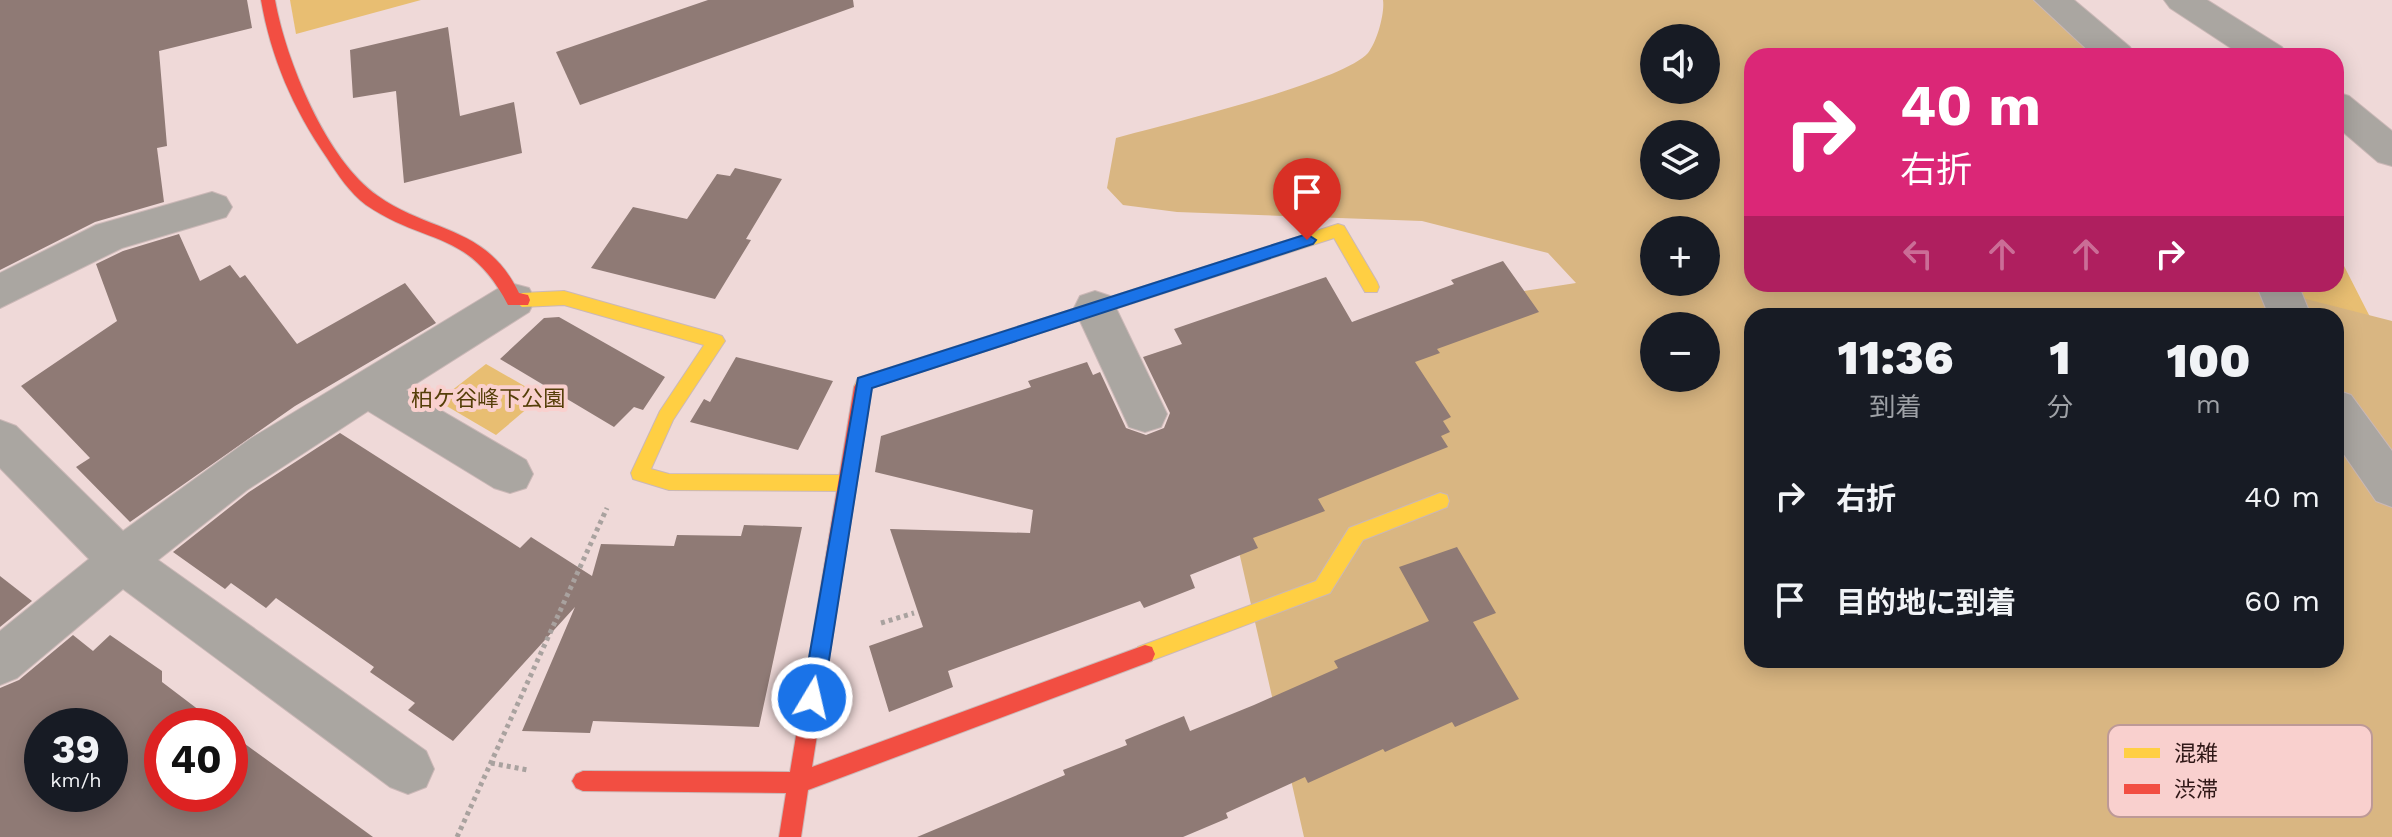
<!DOCTYPE html>
<html lang="ja">
<meta charset="utf-8">
<style>
body{margin:0;font-family:"Work Sans","Noto Sans JP",sans-serif;background:#242831;color:#f1f3f6;height:100vh;display:flex;flex-direction:column;font-size:30px;white-space:nowrap}
*{box-sizing:border-box;margin:0}
p{font-size:26px;color:#9ea1a6}
.icon{flex:none;width:44px;height:44px;fill:none;stroke:currentColor;stroke-width:2;stroke-linecap:round;stroke-linejoin:round}
.map{position:relative;flex:1;overflow:hidden}
.side{position:absolute;left:1744px;top:308px;width:600px;height:360px;display:flex;flex-direction:column;background:#171b24;border-radius:24px;box-shadow:0 4px 20px #0003}
.side>*{flex:none}
.hud{position:absolute;left:1744px;top:48px;width:600px;height:244px;border-radius:24px;box-shadow:0 4px 20px #0003;background:#db2777;color:#fff;overflow:hidden}
.buttons{position:absolute;left:1640px;top:24px;display:grid;gap:16px}
.buttons a{display:grid;place-items:center;width:80px;height:80px;border-radius:50%;background:#171b24;box-shadow:0 4px 20px #0003;font-size:40px}
.speed{position:absolute;left:24px;top:708px;display:flex;gap:16px;font-size:40px;font-weight:700;text-align:center}
.speed>*{display:grid;place-content:center;width:104px;height:104px;border-radius:50%;background:#171b24;box-shadow:0 4px 20px #0003;line-height:1}
.speed small{font-size:20px;font-weight:400}
.speed .limit{border:12px solid #d22;background:#fff;color:#111}
.pin{position:absolute;display:grid;place-items:center;width:68px;height:68px;color:#fff;margin:-82px -34px;border-radius:50% 50% 50% 0;rotate:-45deg;box-shadow:0 0 8px #0007}
.pin .icon{rotate:45deg}
.me{position:absolute;width:88px;margin:-44px;rotate:9deg;stroke-linejoin:round;filter:drop-shadow(0 0 6px #0008)}
.turn{display:flex;align-items:center;gap:28px;height:168px;padding:0 24px;font-size:36px}
.turn .icon{width:104px;height:104px;stroke-width:2.5}
.turn b{display:block;font-size:56px;line-height:68px}
.lanes{display:flex;align-items:center;height:76px;padding:0 24px;background:#0003;justify-content:center;gap:40px;direction:ltr}
.lanes .off{opacity:.35}
.eta{display:flex;justify-content:space-evenly;align-items:center;height:136px;text-align:center}
.eta b{font-size:48px;font-weight:800;line-height:56px}
ul{padding:0;list-style:none}
li{display:flex;align-items:center;gap:24px;height:104px;padding:0 24px}
li div{flex:1}
li b{display:block;font-size:30px}
li em{font-style:normal}
.map>svg:first-child{display:block}
.green{fill:#e8be72}
.forest{fill:#d9b682;fill-rule:evenodd}
.building{fill:#8f7a75;fill-rule:evenodd}
.lines{fill:none;stroke-linecap:round;stroke-linejoin:round}
.street-casing{stroke:#cbb8b7;stroke-width:2}
.slow-casing{stroke:#cbb8b7;stroke-width:2}
.jam-casing{stroke:#cbb8b7;stroke-width:2}
.path{stroke:#a9a29f;stroke-width:5;stroke-dasharray:4 4;stroke-linecap:butt}
.street{fill:#aaa6a1;fill-rule:evenodd}
.slow{fill:#ffcf43;fill-rule:evenodd}
.jam{fill:#f24e42;fill-rule:evenodd}
.route{fill:#1a73e8;stroke:#114b97;stroke-width:2}
.labels{text-anchor:middle;dominant-baseline:central;stroke-width:8;stroke-linejoin:round;paint-order:stroke}
.park-label{font-size:22px;fill:#553e08;stroke:#f9d0ce}
.key{fill:#f9d0ce;stroke:#bd9997;stroke-width:2}
.key-label{font-size:22px;fill:#301817}
</style>
<div class="map">
<svg width="2392" height="837" viewBox="0 0 2392 837">
<rect width="100%" height="100%" fill="#efd9d8"/>
<g class="green">
<polygon points="290,0 421,0 296,34"/>
<polygon points="2336,264 2343,264 2392,360 2336,316 2305,316 2290,284 2336,284"/>
<polygon points="486,364 542,396 496,435 438,401"/>
</g>
<path class="forest" d="M1383 0H2046L2096 56H1752V284H2283L2306 299 2392 321V837H1304L1224 486 1368 365 1492 296 1576 283 1548 253 1422 221 1177 212 1123 205 1107 188 1116 138C1163 125 1341 83 1368 53 1377 42 1385 13 1383 0ZM1654 38H1706V90H1654ZM1654 134H1706V186H1654ZM1654 230H1706V282H1654ZM1752 316H2336V660H1752ZM1654 326H1706V378H1654Z"/>
<g class="building">
<polygon points="0,0 247,0 252,28 159,51 167,146 157,148 164,202 95,222 0,270"/>
<polygon points="708,0 853,0 854,7 580,105 556,52"/>
<polygon points="448,27 460,116 514,102 522,153 404,183 396,91 353,98 350,50"/>
<polygon points="735,168 782,179 746,239 751,240 715,299 591,268 633,207 687,219 717,174 730,176"/>
<polygon points="179,234 200,281 230,265 240,278 245,275 297,344 405,283 436,323 295,406 130,522 76,467 90,458 21,386 117,321 96,264 123,251"/>
<polygon points="1503,261 1539,312 1437,349 1440,353 1415,362 1451,417 1443,421 1450,432 1441,436 1448,447 1318,499 1325,511 1253,538 1258,548 1190,575 1195,588 1144,608 1140,601 948,671 953,687 889,712 869,646 923,627 890,529 1030,533 1033,510 875,472 881,436 1031,387 1028,381 1087,362 1093,375 1100,372 1126,428 1146,435 1164,428 1170,413 1143,357 1182,344 1174,329 1326,277 1352,322 1454,284 1451,280"/>
<polygon points="559,317 665,377 643,410 634,407 614,427 500,359 544,318"/>
<polygon points="736,357 833,381 798,450 690,422 704,399 710,402"/>
<polygon points="340,433 520,548 531,537 592,576 601,544 674,546 677,535 741,536 744,525 802,527 759,727 593,721 590,733 522,731 575,607 453,741 408,710 415,703 370,672 374,667 276,598 266,608 231,583 225,589 173,552 249,492"/>
<polygon points="1457,547 1496,613 1473,622 1519,699 1455,727 1452,722 1385,752 1383,749 1308,783 1305,777 1226,813 1228,818 1183,837 917,837 1065,775 1063,770 1127,745 1125,740 1184,716 1190,731 1254,705 1338,668 1334,661 1429,621 1399,567"/>
<polygon points="0,576 32,601 0,627"/>
<path d="M73 635 93 651 110 635 162 671V682L220 726H162V794H230V733L373 837H0V688L19 680ZM42 726H110V794H42Z"/>
</g>
<g class="lines">
<g class="street-casing">
<g id="street">
<polygon points="2034,0 2074,0 2130,47 2135,56 2094,56"/>
<polygon points="2164,0 2207,0 2282,47 2287,56 2243,56 2170,8"/>
<polygon points="2336,92 2349,96 2392,131 2392,166 2378,162 2336,126"/>
<polygon points="212,192 226,197 232,207 226,217 122,248 0,308 0,273 96,225"/>
<polygon points="514,284 529,288 535,300 529,312 406,390 526,460 533,474 526,488 510,493 494,488 368,411 247,490 158,560 426,751 434,769 426,787 408,794 390,787 123,589 17,678 0,685 0,631 89,559 0,468 0,420 16,426 123,531 250,439 499,288"/>
<polygon points="2256,284 2298,284 2311,316 2269,316"/>
<polygon points="1095,291 1110,296 1116,308 1167,414 1161,427 1145,432 1129,427 1123,414 1074,308 1080,296"/>
<polygon points="2336,390 2351,395 2392,451 2392,507 2376,501 2336,443"/>
</g>
</g>
<g class="slow-casing">
<g id="slow">
<polygon points="1338,224 1344,226 1377,282 1379,287 1377,292 1365,292 1334,238 871,388 863,394 857,392 854,387 858,378 864,376"/>
<polygon points="564,291 716,334 722,336 725,341 673,420 651,469 669,474 846,475 853,477 855,483 853,489 846,491 669,490 633,479 631,473 660,411 704,345 564,305 522,307 514,300 522,293"/>
<polygon points="1440,493 1447,495 1449,501 1447,507 1363,540 1330,593 1145,663 1138,661 1135,654 1138,647 1316,581 1349,528"/>
</g>
</g>
<g class="jam-casing">
<g id="jam">
<path d="M261 0H275C286 60 326 160 378 196 432 234 486 225 519 293L528 295 530 300 528 305H508C469 229 426 246 366 205 350 193 338 175 327 158 293 109 271 58 261 0Z"/>
<polygon points="863,380 869,382 872,387 812,767 1145,645 1152,647 1155,654 1152,661 808,790 801,837 779,837 786,793 583,791 576,788 572,781 576,774 583,771 790,772 854,387 857,382"/>
</g>
</g>
<g class="path">
<polyline points="881,623 914,613"/>
<polyline points="491,763 528,770"/>
<polyline points="457,837 607,508"/>
</g>
<use href="#street" class="street"/>
<use href="#slow" class="slow"/>
<use href="#jam" class="jam"/>
</g>
<polygon class="route" points="1307,234 1316,240 1313,244 872,388 823,698 820,705 812,708 805,705 802,698 858,378"/>
<g class="labels">
<g class="park-label">
<text x="488" y="398">柏ケ谷峰下公園</text>
</g>
</g>
<rect x="2108" y="725" width="264" height="92" rx="12" class="key"/>
<rect x="2124" y="748" width="36" height="10" fill="#ffcf43"/>
<rect x="2124" y="784" width="36" height="10" fill="#f24e42"/>
<g class="key-label">
<text x="2174" y="761">混雑</text>
<text x="2174" y="797">渋滞</text>
</g>
</svg>
<div class="buttons">
<a><svg class="icon" aria-label="sound" viewBox="0 0 24 24"><path d="M4 9h4l5-4v14l-5-4H4zM17 9q2 3 0 6"/></svg></a>
<a><svg class="icon" aria-label="layers" viewBox="0 0 24 24"><path d="M12 4l9 5-9 5-9-5zM3 14l9 5 9-5"/></svg></a>
<a>+</a>
<a>−</a>
</div>
<div class="speed"><div>39<small>km/h</small></div><div class="limit">40</div></div>
<div class="pin" style="left:1307px;top:240px;background:#d93025"><svg class="icon" aria-label="arrive" viewBox="0 0 24 24"><path d="M6 21V4h12l-3 4 3 4H6"/></svg></div>
<svg class="me" style="left:812px;top:698px" viewBox="-20 -20 40 40"><circle r="17" fill="#1a73e8" stroke="#fff" stroke-width="3"/><path d="M0-11L8 9 0 5-8 9z" fill="#fff"/></svg>
<div class="hud">
<div class="turn"><svg class="icon" aria-label="right" viewBox="0 0 24 24"><path d="M7 20v-9h11M14 6l5 5-5 5"/></svg><div><b>40 m</b>右折</div></div>
<div class="lanes"><svg class="icon off" aria-label="left" viewBox="0 0 24 24"><path d="M17 20v-9H6M10 6l-5 5 5 5"/></svg><svg class="icon off" aria-label="ahead" viewBox="0 0 24 24"><path d="M12 20V5M6 11l6-6 6 6"/></svg><svg class="icon off" aria-label="ahead" viewBox="0 0 24 24"><path d="M12 20V5M6 11l6-6 6 6"/></svg><svg class="icon" aria-label="right" viewBox="0 0 24 24"><path d="M7 20v-9h11M14 6l5 5-5 5"/></svg></div>
</div>
<section class="side">
<div class="eta">
<div><b>11:36</b><p>到着</p></div>
<div><b>1</b><p>分</p></div>
<div><b>100</b><p>m</p></div>
</div>
<ul>
<li><svg class="icon" aria-label="right" viewBox="0 0 24 24"><path d="M7 20v-9h11M14 6l5 5-5 5"/></svg><div><b>右折</b></div><em>40 m</em></li>
<li><svg class="icon" aria-label="arrive" viewBox="0 0 24 24"><path d="M6 21V4h12l-3 4 3 4H6"/></svg><div><b>目的地に到着</b></div><em>60 m</em></li>
</ul>
</section>
</div>
